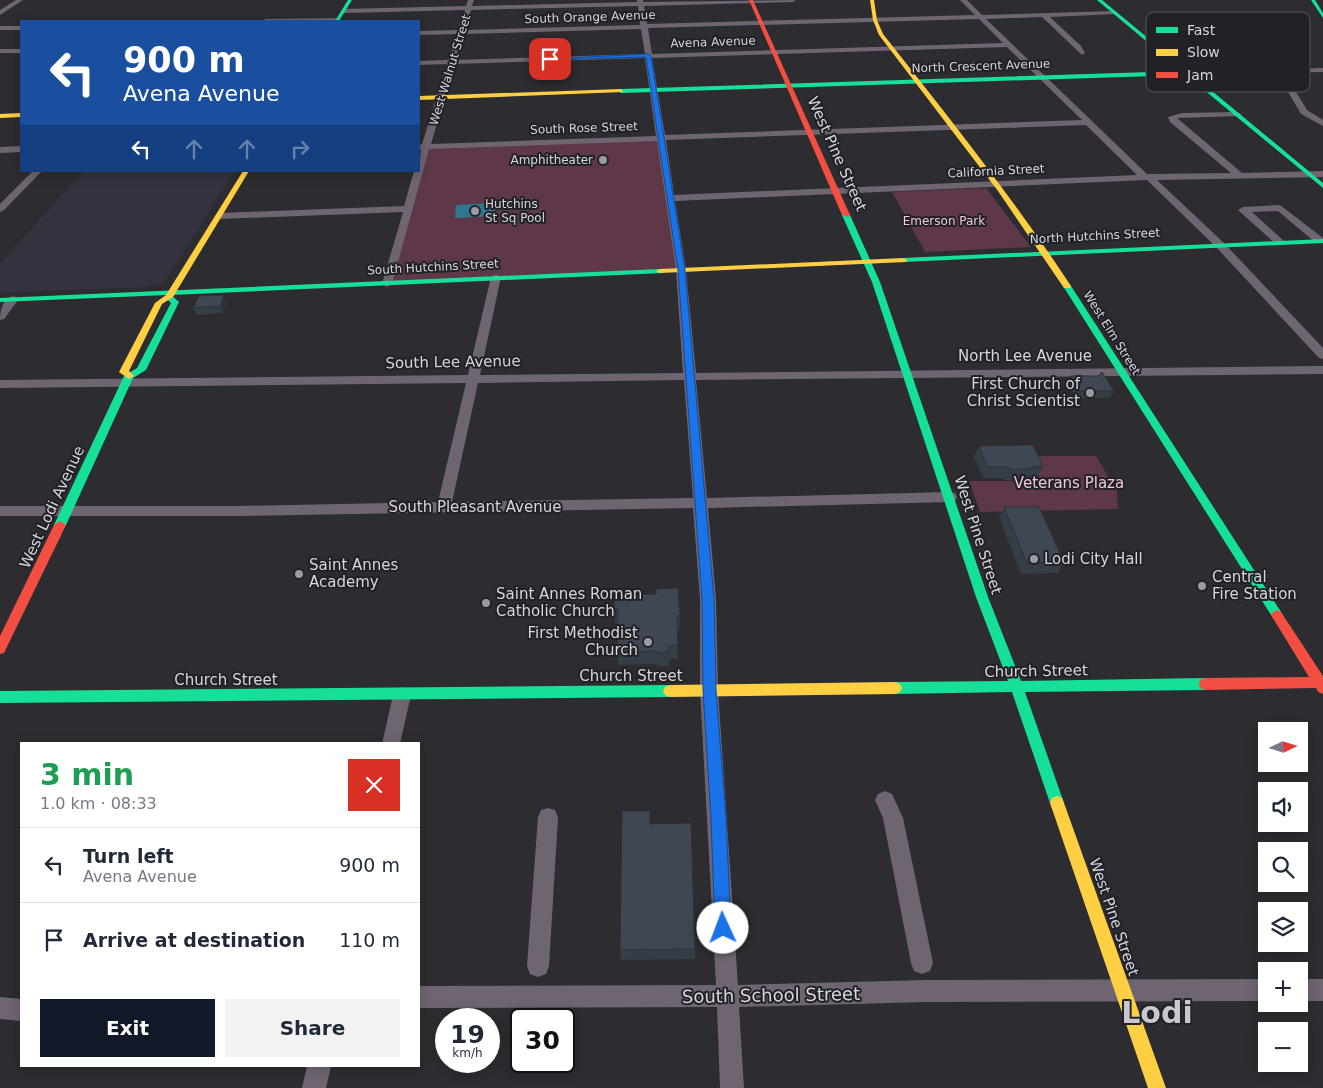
<!DOCTYPE html>
<meta charset="utf-8">
<style>
body{margin:0;font-family:"DejaVu Sans",sans-serif;background:#f2f2f3;color:#1f2937;height:100vh;display:flex;flex-direction:column;font-size:19px;white-space:nowrap}
*{box-sizing:border-box;margin:0}
p{font-size:16px;color:#747a83}
.icon{flex:none;width:28px;height:28px;fill:none;stroke:currentColor;stroke-width:2;stroke-linecap:round;stroke-linejoin:round}
.map{position:relative;flex:1;overflow:hidden}
.side{position:absolute;left:20px;top:742px;width:400px;height:325px;display:flex;flex-direction:column;background:#fff;border-radius:0px;box-shadow:0 2px 12px #0003}
.side>*{flex:none}
.top-card{position:absolute;left:20px;top:20px;width:400px;height:152px;border-radius:0px;box-shadow:0 2px 12px #0003;background:#1a4fa0;color:#fff;overflow:hidden}
.needle{width:32px;rotate:86deg}
.buttons{position:absolute;left:1258px;top:722px;display:grid;gap:10px}
.buttons a{display:grid;place-items:center;width:50px;height:50px;border-radius:0px;background:#fff;box-shadow:0 2px 12px #0003;font-size:25px}
.speed{position:absolute;left:435px;top:1008px;display:flex;gap:10px;font-size:25px;font-weight:700;text-align:center}
.speed>*{display:grid;place-content:center;width:65px;height:65px;border-radius:50%;background:#fff;box-shadow:0 2px 12px #0003;line-height:1}
.speed small{font-size:12px;font-weight:400}
.speed .limit{border:2px solid #111;border-radius:8px;background:#fff;color:#111}
.pin{position:absolute;display:grid;place-items:center;width:42px;height:42px;color:#fff;margin:-21px;border-radius:10px;box-shadow:0 2px 8px #0006}
.me{position:absolute;width:55px;margin:-28px;rotate:358deg;stroke-linejoin:round;filter:drop-shadow(0 0 4px #0008)}
.turn{display:flex;align-items:center;gap:18px;height:105px;padding:0 20px;font-size:22px}
.turn .icon{width:65px;height:65px;stroke-width:2.5}
.turn b{display:block;font-size:35px;line-height:42px}
.lanes{display:flex;align-items:center;height:48px;padding:0 20px;background:#0003;justify-content:center;gap:25px;direction:ltr}
.lanes .off{opacity:.35}
.round{display:grid;place-items:center;flex:none;width:52px;height:52px;border-radius:0px;background:#f2f2f3}
.summary{display:flex;align-items:center;justify-content:space-between;height:85px;padding:0 20px}
h1{font-size:30px;font-weight:600;line-height:38px;color:#1e9e55}
.action{display:flex;gap:10px;margin-top:auto;padding:10px 20px}
.action a{flex:1;height:58px;border-radius:0px;background:#111827;color:#fff;font-size:20px;font-weight:600;line-height:58px;text-align:center}
.action a+a{background:#f2f2f3;color:#1f2937}
ul{padding:0;list-style:none}
li{display:flex;align-items:center;gap:15px;height:75px;padding:0 20px;border-top:1px solid #e0e1e3}
li div{flex:1}
li b{display:block;font-size:19px}
li em{font-style:normal}
.map>svg:first-child{display:block}
.built{fill:#33323e}
.green{fill:#5e3749}
.water{fill:#2d7790}
.lines{fill:none;stroke-linecap:round;stroke-linejoin:round}
.street{fill:#6f6572;fill-rule:evenodd}
.fast{fill:#16e098;fill-rule:evenodd}
.slow{fill:#ffcf43;fill-rule:evenodd}
.jam{fill:#f24e42;fill-rule:evenodd}
.wall{fill:#353d47}
.shaded-wall{fill:#2b323a}
.building{fill:#3e4753;stroke:#2b323a}
.route{fill:#1a73e8;stroke:#114b97}
.poi-dot{fill:#9a9a9f;stroke:#212128;stroke-width:2}
.labels{text-anchor:middle;dominant-baseline:central;stroke-width:4;stroke-linejoin:round;paint-order:stroke}
.far-street-label{font-size:12px;fill:#d6d6da;stroke:#212128}
.far-poi-label{font-size:12px;fill:#d6d6da;stroke:#212128;text-anchor:end}
.far-park-label{font-size:12px;fill:#f3c6d8;stroke:#212128}
.street-label{font-size:15px;fill:#d6d6da;stroke:#212128}
.poi-label{font-size:15px;fill:#d6d6da;stroke:#212128;text-anchor:start}
.park-label{font-size:15px;fill:#f3c6d8;stroke:#212128}
.near-street-label{font-size:18px;fill:#d6d6da;stroke:#212128}
.near-town-label{font-size:30px;font-weight:bold;fill:#c9c8d1;stroke:#212128}
.key{fill:#212128;stroke:#57575d;stroke-width:1}
.key-label{font-size:14px;fill:#d6d6da}
</style>
<div class="map">
<svg width="1323" height="1088" viewBox="0 0 1323 1088">
<rect width="100%" height="100%" fill="#2c2c31"/>
<polygon class="built" points="84,171 235,171 164,283 142,287 0,293 0,263"/>
<g class="green">
<polygon points="661,138 681,270 387,284 427,147"/>
<polygon points="986,188 1031,247 925,252 892,192"/>
<polygon points="1031,456 1096,456 1117,491 1118,509 980,512 969,481 1041,481"/>
</g>
<polygon class="water" points="495,203 494,216 455,218 456,205"/>
<g class="lines">
<g class="street">
<polygon points="16,0 23,0 0,15 0,10"/>
<path d="M468 0H474L472 6 637 2V0H643V2L796 0 793 2 644 6 647 24 975 15 960 0H967L982 15 1114 11 1117 13 1116 14 1050 17 1081 46 1085 53 1082 55 1042 17 986 19 1147 174 1231 173 1170 122 1168 117 1182 113 1237 112 1241 114 1240 116 1177 118 1242 173 1323 171V177L1157 180 1224 243 1323 348V359L1319 358 1216 247 1147 180 675 201 686 270 696 373 1323 366V374L696 380 707 498 950 492 955 493 957 497 955 501 950 502 708 508 716 599 718 690 738 985 927 980 1266 979V1001L927 1002 739 1007 744 1088H720L717 1007 419 1008V986L716 985 700 690V599L693 508 236 516H0V506H236L438 502 466 383 0 388V380L468 375 491 277 496 274 501 277 480 375 683 373 676 270 657 141 429 149 392 284 387 287 382 284 403 212 219 219 214 216 219 213 404 206 414 171H419L421 149H419V145L422 144 447 64 419 65V61L448 60 457 34 419 35V31L458 30 465 10 344 13 341 11 344 9 466 6ZM638 6 640 25 465 30 471 10ZM979 19 1003 43 652 54 648 28ZM641 29 645 54 455 60 464 34ZM1007 47 1082 120 665 135 652 58ZM645 58 656 136 431 144 454 64ZM1086 125 1137 175 674 195 666 140ZM684 380 693 498 452 502 478 383Z"/>
<polygon points="338,18 340,21 262,21 265,19"/>
<rect x="0" y="26" width="21" height="4"/>
<rect x="0" y="49" width="21" height="4"/>
<polygon points="1323,68 1323,72 1274,73 1293,87 1307,110 1323,120 1323,126 1301,114 1287,90 1266,73 1186,75 1182,73 1186,71"/>
<polygon points="21,146 21,152 0,153 0,147"/>
<polygon points="33,171 42,171 3,211 0,212 0,204"/>
<polygon points="1280,205 1323,238 1323,243 1316,243 1278,211 1252,212 1285,242 1284,244 1276,244 1238,210 1243,207"/>
<path d="M13 296 19 299 4 319 0 320C0 311 2 299 13 296Z"/>
<polygon points="402,687 408,690 411,695 400,744 382,744 393,695 396,690"/>
<polygon points="885,791 892,794 903,818 933,963 930,971 922,974 914,971 911,963 883,818 875,800 878,794"/>
<polygon points="548,808 555,810 558,817 549,966 546,974 538,977 530,974 527,966 538,817 541,810"/>
<rect x="1299" y="979" width="24" height="22"/>
<polygon points="0,997 21,999 21,1021 0,1019"/>
<polygon points="307,1066 331,1066 326,1088 302,1088"/>
</g>
<g class="fast">
<polygon points="348,0 352,0 339,21 335,21"/>
<polygon points="1097,0 1102,0 1323,183 1323,188 1186,75 621,93 618,91 621,89 1182,71"/>
<polygon points="1311,0 1315,0 1323,13 1323,18"/>
<polygon points="843,213 850,215 880,282 988,597 1021,681 1205,678 1210,680 1211,684 1210,688 1205,690 1025,692 1064,803 1062,808 1057,810 1052,808 1050,803 1012,692 895,694 890,692 888,688 890,684 895,682 1008,681 976,597 872,282 842,215"/>
<polygon points="1323,239 1323,243 903,262 899,260 903,258"/>
<polygon points="660,269 663,269 663,273 171,295 179,302 146,370 133,378 66,525 60,529 54,525 124,376 137,368 171,303 165,297 167,295 0,302 0,298"/>
<polygon points="1064,284 1071,286 1281,612 1283,615 1281,618 1277,620 1273,618 1063,286"/>
<polygon points="670,685 675,687 677,691 675,695 670,697 0,703 0,691"/>
</g>
<g class="slow">
<path d="M870 0H874L877 20 883 34C948 116 1013 198 1071 286L1070 288H1064L998 191 879 35 873 20Z"/>
<polygon points="621,89 623,92 419,100 419,96"/>
<polygon points="21,113 21,117 0,118 0,114"/>
<polygon points="243,171 249,171 173,297 162,304 129,371 134,376 129,379 119,372 155,303 166,295"/>
<polygon points="903,258 907,260 906,262 660,273 656,271 660,269"/>
<polygon points="895,682 900,684 902,688 900,692 895,694 670,697 665,695 663,691 665,687 670,685"/>
<polygon points="1057,796 1062,798 1064,803 1166,1088 1148,1088 1050,803 1052,798"/>
</g>
<g class="jam">
<polygon points="749,0 753,0 850,215 849,217 842,215"/>
<polygon points="60,521 66,525 4,653 0,654 0,636 54,525"/>
<polygon points="1277,610 1281,612 1323,676 1323,694 1318,692 1316,688 1205,690 1200,688 1199,684 1200,680 1205,678 1309,677 1271,615 1273,612"/>
</g>
</g>
<g class="wall">
<polygon points="227,302 223,313 197,315 193,308"/>
<polygon points="1071,376 1114,391 1110,398 1076,398 1068,384"/>
<polygon points="979,446 1043,466 1038,477 1028,478 1027,480 1004,480 1003,478 983,478 974,457"/>
<polygon points="1004,507 1064,562 1058,573 1021,574 999,518"/>
<polygon points="615,595 680,615 679,629 677,629 678,659 669,659 669,666 657,666 657,664 618,665 617,652 618,623 615,623"/>
<polygon points="650,824 695,949 695,959 621,960 620,950"/>
</g>
<polygon class="shaded-wall" points="224,295 227,302 223,313 220,306"/>
<g class="building">
<polygon points="224,295 220,306 193,308 199,296"/>
<polygon points="1102,372 1114,391 1079,391 1071,376 1098,376"/>
<polygon points="1033,445 1043,466 1031,467 1032,469 1009,469 1008,467 987,467 979,446"/>
<polygon points="1004,507 1039,507 1064,562 1027,563"/>
<polygon points="678,588 680,615 677,615 678,645 668,646 669,652 657,653 657,651 617,652 618,608 614,609 615,595 656,594 656,589"/>
<polygon points="622,811 650,811 650,824 691,823 695,949 620,950"/>
</g>
<polygon class="route" points="648,54 651,56 685,270 714,599 716,690 726,818 731,928 728,934 723,936 717,934 715,928 711,818 703,690 702,599 678,270 646,57 550,60 547,59"/>
<g class="poi-dot">
<circle cx="603" cy="160" r="5"/>
<circle cx="475" cy="211" r="5"/>
<circle cx="1090" cy="393" r="5"/>
<circle cx="1034" cy="559" r="5"/>
<circle cx="299" cy="574" r="5"/>
<circle cx="1202" cy="586" r="5"/>
<circle cx="486" cy="603" r="5"/>
<circle cx="648" cy="642" r="5"/>
</g>
<g class="labels">
<g class="far-street-label">
<text transform="translate(590 17) rotate(-2)">South Orange Avenue</text>
<text transform="translate(713 42) rotate(-2)">Avena Avenue</text>
<text transform="translate(981 66) rotate(-2)">North Crescent Avenue</text>
<text transform="translate(450 70) rotate(-73)">West Walnut Street</text>
<text transform="translate(584 128) rotate(-2)">South Rose Street</text>
<text transform="translate(996 171) rotate(-3)">California Street</text>
<text transform="translate(1095 236) rotate(-3)">North Hutchins Street</text>
<text transform="translate(433 267) rotate(-3)">South Hutchins Street</text>
<text transform="translate(1112 333) rotate(58)">West Elm Street</text>
</g>
<g class="far-poi-label">
<text x="593" y="160">Amphitheater</text>
<text x="485" y="204" text-anchor="start">Hutchins<tspan x="485" dy="14">St Sq Pool</tspan></text>
</g>
<g class="far-park-label">
<text x="944" y="221">Emerson Park</text>
</g>
<g class="street-label">
<text transform="translate(837 154) rotate(66)">West Pine Street</text>
<text x="1025" y="356">North Lee Avenue</text>
<text transform="translate(453 362) rotate(-1)">South Lee Avenue</text>
<text transform="translate(52 507) rotate(-65)">West Lodi Avenue</text>
<text x="475" y="507">South Pleasant Avenue</text>
<text transform="translate(978 535) rotate(72)">West Pine Street</text>
<text transform="translate(1036 671) rotate(-1)">Church Street</text>
<text x="631" y="676">Church Street</text>
<text x="226" y="680">Church Street</text>
<text transform="translate(1114 917) rotate(71)">West Pine Street</text>
</g>
<g class="poi-label">
<text x="1080" y="384" text-anchor="end">First Church of<tspan x="1080" dy="17">Christ Scientist</tspan></text>
<text x="1044" y="559">Lodi City Hall</text>
<text x="309" y="565">Saint Annes<tspan x="309" dy="17">Academy</tspan></text>
<text x="1212" y="577">Central<tspan x="1212" dy="17">Fire Station</tspan></text>
<text x="496" y="594">Saint Annes Roman<tspan x="496" dy="17">Catholic Church</tspan></text>
<text x="638" y="633" text-anchor="end">First Methodist<tspan x="638" dy="17">Church</tspan></text>
</g>
<g class="park-label">
<text x="1069" y="483">Veterans Plaza</text>
</g>
<g class="near-street-label">
<text transform="translate(771 995) rotate(-1)">South School Street</text>
</g>
<g class="near-town-label">
<text x="1157" y="1012">Lodi</text>
</g>
</g>
<rect x="1146" y="12" width="164" height="80" rx="8" class="key"/>
<rect x="1156" y="27" width="22" height="6" fill="#16e098"/>
<rect x="1156" y="49" width="22" height="7" fill="#ffcf43"/>
<rect x="1156" y="72" width="22" height="6" fill="#f24e42"/>
<g class="key-label">
<text x="1187" y="35">Fast</text>
<text x="1187" y="57">Slow</text>
<text x="1187" y="80">Jam</text>
</g>
</svg>
<div class="buttons">
<a><svg class="needle" viewBox="-14 -14 28 28"><path d="M0-13l5 13h-10z" fill="#e53935"/><path d="M0 13l5-13h-10z" fill="#747a83"/></svg></a>
<a><svg class="icon" aria-label="sound" viewBox="0 0 24 24"><path d="M4 9h4l5-4v14l-5-4H4zM17 9q2 3 0 6"/></svg></a>
<a><svg class="icon" aria-label="search" viewBox="0 0 24 24"><circle cx="10" cy="10" r="6"/><path d="M15 15l6 6"/></svg></a>
<a><svg class="icon" aria-label="layers" viewBox="0 0 24 24"><path d="M12 4l9 5-9 5-9-5zM3 14l9 5 9-5"/></svg></a>
<a>+</a>
<a>−</a>
</div>
<div class="speed"><div>19<small>km/h</small></div><div class="limit">30</div></div>
<div class="pin" style="left:550px;top:59px;background:#d93025"><svg class="icon" aria-label="arrive" viewBox="0 0 24 24"><path d="M6 21V4h12l-3 4 3 4H6"/></svg></div>
<svg class="me" style="left:723px;top:928px" viewBox="-20 -20 40 40"><circle r="19" fill="#fff"/><path d="M0-13L10 11 0 6-10 11z" fill="#1a73e8"/></svg>
<div class="top-card">
<div class="turn"><svg class="icon" aria-label="left" viewBox="0 0 24 24"><path d="M17 20v-9H6M10 6l-5 5 5 5"/></svg><div><b>900 m</b>Avena Avenue</div></div>
<div class="lanes"><svg class="icon" aria-label="left" viewBox="0 0 24 24"><path d="M17 20v-9H6M10 6l-5 5 5 5"/></svg><svg class="icon off" aria-label="ahead" viewBox="0 0 24 24"><path d="M12 20V5M6 11l6-6 6 6"/></svg><svg class="icon off" aria-label="ahead" viewBox="0 0 24 24"><path d="M12 20V5M6 11l6-6 6 6"/></svg><svg class="icon off" aria-label="right" viewBox="0 0 24 24"><path d="M7 20v-9h11M14 6l5 5-5 5"/></svg></div>
</div>
<section class="side">
<div class="summary"><div><h1>3 min</h1><p>1.0 km · 08:33</p></div><a class="round" style="background:#d93025;color:#fff"><svg class="icon" aria-label="close" viewBox="0 0 24 24"><path d="M6 6l12 12M18 6L6 18"/></svg></a></div>
<ul>
<li><svg class="icon" aria-label="left" viewBox="0 0 24 24"><path d="M17 20v-9H6M10 6l-5 5 5 5"/></svg><div><b>Turn left</b><p>Avena Avenue</p></div><em>900 m</em></li>
<li><svg class="icon" aria-label="arrive" viewBox="0 0 24 24"><path d="M6 21V4h12l-3 4 3 4H6"/></svg><div><b>Arrive at destination</b></div><em>110 m</em></li>
</ul>
<div class="action"><a>Exit</a><a>Share</a></div>
</section>
</div>
